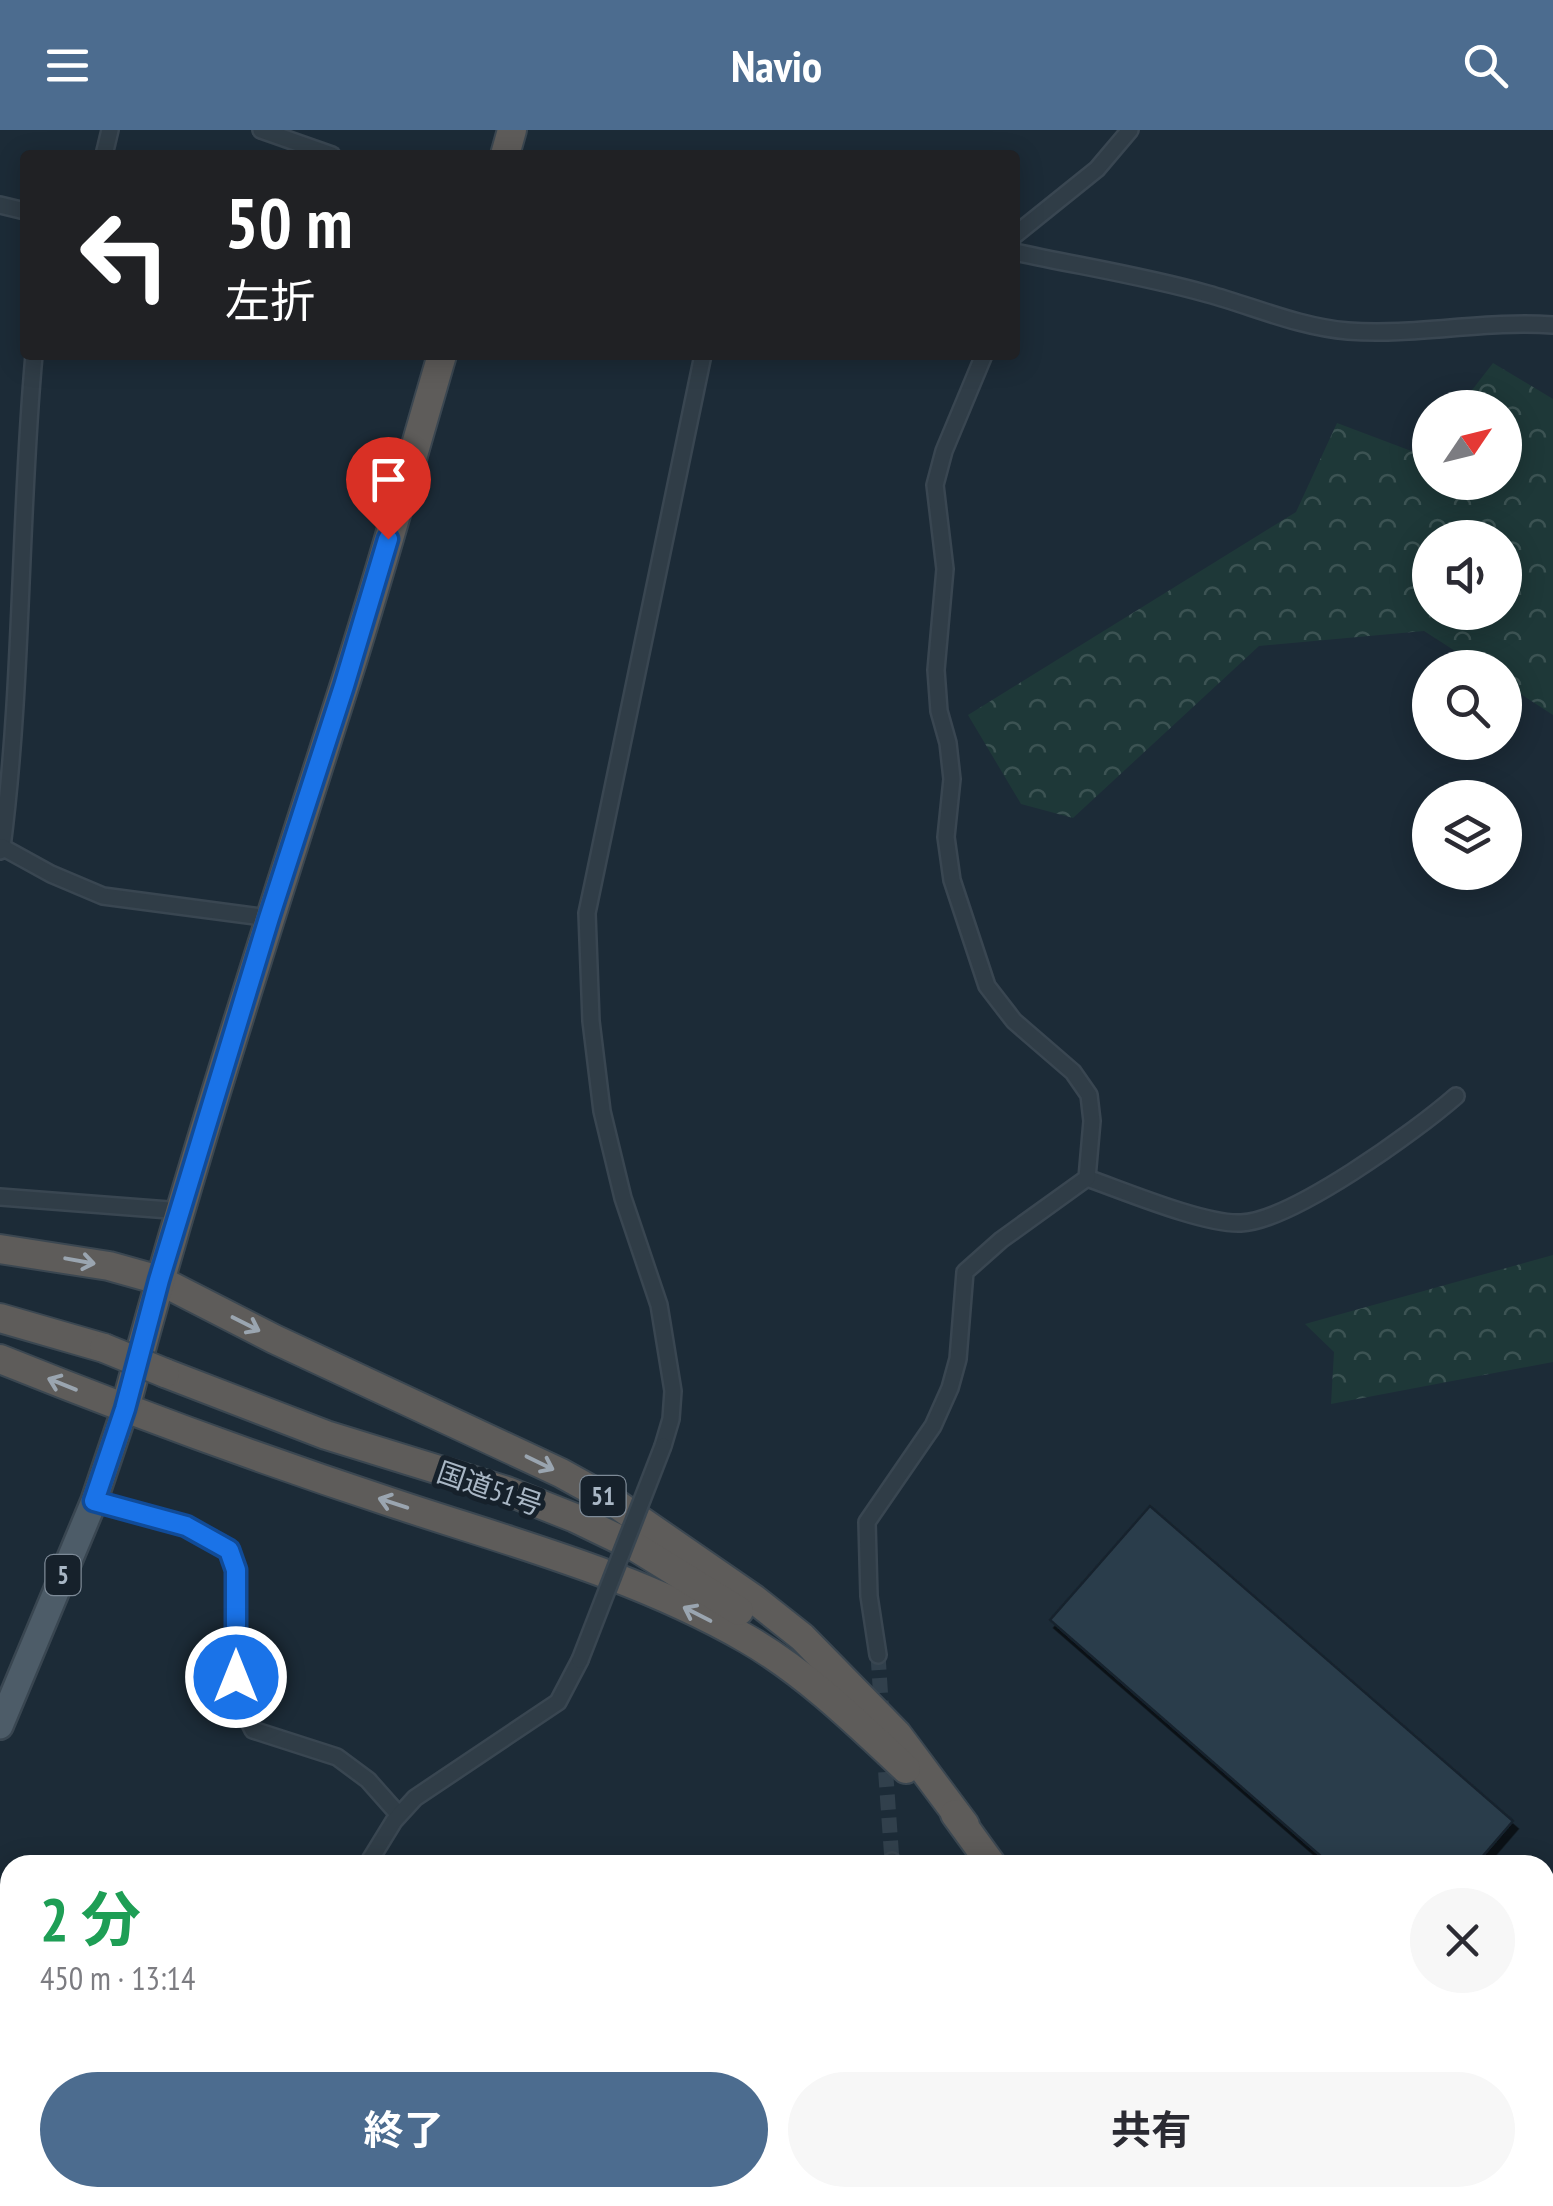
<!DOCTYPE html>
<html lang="ja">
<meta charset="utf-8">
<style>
body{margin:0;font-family:"PT Sans Narrow","Noto Sans JP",sans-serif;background:#f7f7f7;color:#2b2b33;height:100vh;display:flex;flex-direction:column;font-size:38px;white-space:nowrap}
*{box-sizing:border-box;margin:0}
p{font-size:32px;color:#7c7c81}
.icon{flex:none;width:55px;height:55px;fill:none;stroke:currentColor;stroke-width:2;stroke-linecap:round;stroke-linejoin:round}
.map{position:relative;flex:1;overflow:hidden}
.details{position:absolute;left:0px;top:1725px;width:1555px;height:352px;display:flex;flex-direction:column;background:#fff;border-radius:30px 30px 0 0;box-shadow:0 5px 25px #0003}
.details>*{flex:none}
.hud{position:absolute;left:20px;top:20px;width:1000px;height:210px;border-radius:10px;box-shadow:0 5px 25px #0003;background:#202124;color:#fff;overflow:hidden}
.needle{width:65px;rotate:55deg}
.controls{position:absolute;left:1412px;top:260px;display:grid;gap:20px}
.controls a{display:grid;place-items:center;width:110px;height:110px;border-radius:50%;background:#fff;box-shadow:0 5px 25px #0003;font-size:50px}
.pin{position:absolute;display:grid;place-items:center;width:85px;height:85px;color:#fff;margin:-102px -42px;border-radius:50% 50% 50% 0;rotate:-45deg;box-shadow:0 0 10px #0007}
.pin .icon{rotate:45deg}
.me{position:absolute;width:110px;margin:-55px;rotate:0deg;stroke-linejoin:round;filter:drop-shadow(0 0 8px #0008)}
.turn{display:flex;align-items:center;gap:35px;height:210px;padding:0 40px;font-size:45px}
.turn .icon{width:130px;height:130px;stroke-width:2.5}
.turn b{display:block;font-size:70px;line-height:85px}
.round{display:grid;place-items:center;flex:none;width:105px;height:105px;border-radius:52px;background:#f7f7f7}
.summary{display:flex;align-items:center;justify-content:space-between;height:170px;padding:0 40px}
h1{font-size:60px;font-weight:700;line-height:75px;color:#1e9e55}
.button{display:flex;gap:20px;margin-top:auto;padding:20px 40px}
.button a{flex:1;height:115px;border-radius:60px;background:#4c6c8f;color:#fff;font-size:40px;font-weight:700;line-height:115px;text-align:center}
.button a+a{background:#f7f7f7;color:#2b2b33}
header{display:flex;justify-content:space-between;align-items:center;height:130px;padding:0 40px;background:#4c6c8f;color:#fff;font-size:45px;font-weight:700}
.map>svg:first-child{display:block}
.forest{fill:url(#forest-crowns);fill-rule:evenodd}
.park{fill:url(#park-dots)}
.building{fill:#2b3d4b;stroke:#18242d;stroke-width:2.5;filter:url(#shadow)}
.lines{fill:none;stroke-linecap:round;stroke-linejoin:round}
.minor-tunnel{stroke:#31404c;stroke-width:15;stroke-dasharray:15 8;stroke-linecap:butt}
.service-casing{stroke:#394651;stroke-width:12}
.minor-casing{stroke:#394651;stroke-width:20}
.tertiary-casing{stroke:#394651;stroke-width:25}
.primary-casing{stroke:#394651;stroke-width:30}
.trunk-casing{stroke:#3b4751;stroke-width:32}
.path{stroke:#37514f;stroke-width:4;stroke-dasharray:8 8;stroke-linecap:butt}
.service{stroke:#303d47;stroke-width:8}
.minor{stroke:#303d47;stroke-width:15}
.tertiary{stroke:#303d47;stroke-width:20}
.primary{stroke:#4d5c68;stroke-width:25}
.trunk{stroke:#5e5c5a;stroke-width:28}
.minor-bridge-casing{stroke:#394651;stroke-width:20;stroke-linecap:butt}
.trunk-bridge-casing{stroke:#3b4751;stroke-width:32;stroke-linecap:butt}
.minor-bridge{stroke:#303d47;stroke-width:15}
.trunk-bridge{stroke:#5e5c5a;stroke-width:28}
.oneway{stroke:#9aa5b0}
.route-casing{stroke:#114b97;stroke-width:25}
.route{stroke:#1a73e8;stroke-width:18}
.labels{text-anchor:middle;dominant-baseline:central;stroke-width:10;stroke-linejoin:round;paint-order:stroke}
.shield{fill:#16212b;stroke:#7d8a97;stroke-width:2.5}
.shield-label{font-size:25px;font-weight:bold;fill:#a9b7c5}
.street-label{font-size:28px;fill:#a9b7c5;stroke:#16212b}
</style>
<header><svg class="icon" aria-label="menu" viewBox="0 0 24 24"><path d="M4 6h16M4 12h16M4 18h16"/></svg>Navio<svg class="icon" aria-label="search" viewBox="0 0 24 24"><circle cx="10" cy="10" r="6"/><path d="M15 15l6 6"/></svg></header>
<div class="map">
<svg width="1553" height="2076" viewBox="0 0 1553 2076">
<defs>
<pattern id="forest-crowns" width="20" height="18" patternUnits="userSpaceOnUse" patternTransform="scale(2.5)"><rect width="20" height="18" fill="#1e3838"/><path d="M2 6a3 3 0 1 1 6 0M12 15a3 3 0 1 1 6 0" fill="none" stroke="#3c5353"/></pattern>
<pattern id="park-dots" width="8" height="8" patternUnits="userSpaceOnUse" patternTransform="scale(2.5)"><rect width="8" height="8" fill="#1e3838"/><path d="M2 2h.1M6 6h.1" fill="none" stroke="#3c5353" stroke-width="1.8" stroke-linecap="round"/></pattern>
<filter id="shadow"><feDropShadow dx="4.5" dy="8" stdDeviation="0" flood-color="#0009"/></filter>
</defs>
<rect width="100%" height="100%" fill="#1c2b37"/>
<g class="forest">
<path d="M1493 233 1553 269V585L1505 554V538L1480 537 1424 501 1259 516 1073 688 1021 674 968 585 1296 382 1337 293 1422 325 1430 315V352H1505V278L1459 277ZM1430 408H1505V482H1430Z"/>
<polygon points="1553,1125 1553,1232 1331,1274 1334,1222 1305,1194"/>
</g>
<polygon class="park" points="101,2068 442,2068 440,2076 100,2076"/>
<polygon class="building" points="1150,1376 1513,1691 1475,1735 1331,1735 1050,1490"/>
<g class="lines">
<g class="minor-tunnel">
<polyline points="878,1525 882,1586"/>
<polyline points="884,1619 892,1731"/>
</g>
<g class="service-casing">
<polyline id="service" points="0,2027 10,2029"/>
</g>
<g class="minor-casing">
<g id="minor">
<polyline points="261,0 332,25"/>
<polyline points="104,25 110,0"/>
<polyline points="0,75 25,81"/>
<polyline points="1015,105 1097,39 1130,0"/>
<path d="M1015 122C1079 136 1145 146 1208 164 1255 177 1299 197 1348 201 1416 206 1485 190 1553 195"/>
<path d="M2 717C23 554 19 389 34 225"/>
<polyline points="0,721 2,717 51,744 103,766 269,788"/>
<path d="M1087 1048C1124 1061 1205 1095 1241 1093 1292 1091 1416 1001 1456 966"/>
<polyline points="0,1067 182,1081"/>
<polyline points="663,1316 671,1289 673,1261 659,1175 623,1068 602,981 591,891 587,783 703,225"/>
<path d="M94 1371C137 1383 191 1390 226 1419 247 1437 232 1520 236 1548 238 1567 244 1584 253 1600L337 1627 368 1650 399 1685"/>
<polyline points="878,1525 869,1466 867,1392 933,1296 950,1258 958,1229 965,1142 1001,1110 1087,1048 1092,991 1089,965 1073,942 1014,891 987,856 952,750 946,707 952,649 948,613 939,581 936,540 945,439 935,355 944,321 984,225"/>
<polyline points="892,1731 892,1735"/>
<polyline points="367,1735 394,1691 415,1668 558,1572 580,1530"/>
<polyline points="0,1813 10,1813"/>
<polyline points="1021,2068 1026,2076"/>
<polyline points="9,2076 10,2068"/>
<polyline points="453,2076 455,2068"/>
</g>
</g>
<g class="tertiary-casing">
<g id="tertiary">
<polyline points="1545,1859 1553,1844"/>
<polyline points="1368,2068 1411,2076"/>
</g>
</g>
<g class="primary-casing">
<polyline id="primary" points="0,1596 94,1371 125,1279"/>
</g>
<g class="trunk-casing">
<g id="trunk">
<polyline points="505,25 512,0"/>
<polyline points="0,1119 109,1136 159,1150 274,1209 561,1343 615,1373 754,1469 802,1507 897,1604 965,1695"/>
<polyline points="0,1188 104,1218"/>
<path d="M0 1229C129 1281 260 1329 393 1373 513 1413 636 1445 747 1509 806 1543 857 1593 906 1639"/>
<polyline points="165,1243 326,1305 507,1361 575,1388 637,1418 739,1481"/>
<path d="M125 1279C189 1037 267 799 343 560 379 449 409 337 442 225"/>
<polyline points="955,1684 992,1735"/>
<polyline points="1153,2068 1156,2076"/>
</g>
</g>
<polyline class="path" points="226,2068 227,2076"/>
<use href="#service" class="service"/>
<use href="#minor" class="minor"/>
<use href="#tertiary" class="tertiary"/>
<use href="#primary" class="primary"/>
<use href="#trunk" class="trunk"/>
<g class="minor-bridge-casing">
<polyline id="minor-bridge" points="580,1530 663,1316"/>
</g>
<g class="trunk-bridge-casing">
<polyline id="trunk-bridge" points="104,1218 165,1243"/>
</g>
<use href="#minor-bridge" class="minor-bridge"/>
<use href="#trunk-bridge" class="trunk-bridge"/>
</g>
<defs><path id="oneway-shaft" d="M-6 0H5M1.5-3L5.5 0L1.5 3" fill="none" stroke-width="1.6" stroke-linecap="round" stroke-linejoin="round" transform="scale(2.5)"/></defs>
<g class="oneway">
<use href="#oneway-shaft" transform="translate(80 1131) rotate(10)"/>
<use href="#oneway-shaft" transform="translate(246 1194) rotate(27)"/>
<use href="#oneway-shaft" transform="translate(62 1254) rotate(-158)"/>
<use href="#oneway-shaft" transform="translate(540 1333) rotate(26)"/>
<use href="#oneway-shaft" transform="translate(393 1373) rotate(-162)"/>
<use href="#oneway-shaft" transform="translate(697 1484) rotate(-153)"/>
</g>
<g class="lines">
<g class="route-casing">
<polyline id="route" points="236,1547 236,1440 229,1420 186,1396 94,1371 125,1279 159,1150 269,788 344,556 388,409"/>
</g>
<use href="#route" class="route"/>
</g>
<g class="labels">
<g class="shield">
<rect x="580.5" y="1346" width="45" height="40" rx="8"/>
<rect x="45.5" y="1425" width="35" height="40" rx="8"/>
</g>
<g class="shield-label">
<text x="603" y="1366">51</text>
<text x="63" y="1445">5</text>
</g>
<g class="street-label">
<text transform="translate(490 1358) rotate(19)">国道51号</text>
</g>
</g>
</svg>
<div class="controls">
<a><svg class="needle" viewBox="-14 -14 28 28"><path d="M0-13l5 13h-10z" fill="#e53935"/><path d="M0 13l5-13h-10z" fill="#7c7c81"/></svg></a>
<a><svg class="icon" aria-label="sound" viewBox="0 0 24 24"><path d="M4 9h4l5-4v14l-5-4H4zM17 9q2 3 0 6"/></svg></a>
<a><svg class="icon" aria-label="search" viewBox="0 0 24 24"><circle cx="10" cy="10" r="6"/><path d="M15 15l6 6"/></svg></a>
<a><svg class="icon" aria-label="layers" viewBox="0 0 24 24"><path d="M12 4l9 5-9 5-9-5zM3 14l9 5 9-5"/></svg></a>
</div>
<div class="pin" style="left:388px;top:409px;background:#d93025"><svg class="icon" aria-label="arrive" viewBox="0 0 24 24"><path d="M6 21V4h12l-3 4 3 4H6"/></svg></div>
<svg class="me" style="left:236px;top:1547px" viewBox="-20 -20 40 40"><circle r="17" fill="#1a73e8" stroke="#fff" stroke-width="3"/><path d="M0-11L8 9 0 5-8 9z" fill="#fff"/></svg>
<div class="hud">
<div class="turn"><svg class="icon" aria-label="left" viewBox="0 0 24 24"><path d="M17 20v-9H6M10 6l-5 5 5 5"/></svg><div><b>50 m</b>左折</div></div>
</div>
<section class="details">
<div class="summary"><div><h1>2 分</h1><p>450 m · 13:14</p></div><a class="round"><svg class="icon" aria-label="close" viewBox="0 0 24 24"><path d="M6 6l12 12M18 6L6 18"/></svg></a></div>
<div class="button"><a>終了</a><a>共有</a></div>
</section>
</div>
